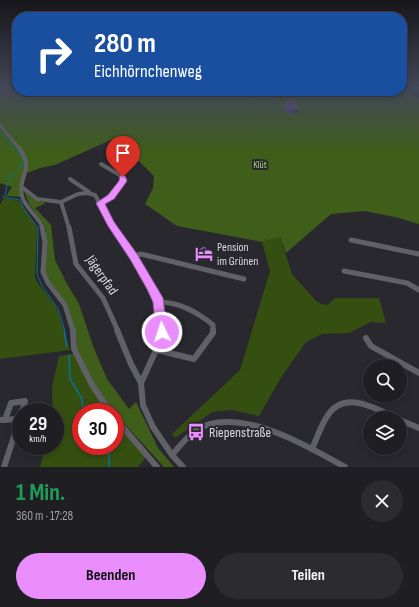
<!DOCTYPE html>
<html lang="de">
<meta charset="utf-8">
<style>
body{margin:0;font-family:"Sofia Sans Condensed",sans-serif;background:#2c2b30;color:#f1f3f6;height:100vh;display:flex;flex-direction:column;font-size:15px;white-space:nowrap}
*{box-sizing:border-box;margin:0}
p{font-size:13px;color:#a1a2a6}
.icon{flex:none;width:22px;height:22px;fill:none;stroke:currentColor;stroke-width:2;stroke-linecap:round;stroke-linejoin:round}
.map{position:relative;height:467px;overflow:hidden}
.sheet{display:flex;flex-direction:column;background:#1f1e23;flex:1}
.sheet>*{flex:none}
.guide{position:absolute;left:12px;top:12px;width:395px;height:84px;border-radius:16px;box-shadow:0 2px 6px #0003,0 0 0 1px #3c3c41;background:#1a4fa0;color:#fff;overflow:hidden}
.buttons{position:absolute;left:363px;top:359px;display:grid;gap:8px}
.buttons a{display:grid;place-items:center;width:44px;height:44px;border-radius:50%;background:#1f1e23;box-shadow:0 2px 6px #0003,0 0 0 1px #3c3c41;font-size:20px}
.speed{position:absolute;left:12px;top:403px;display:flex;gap:8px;font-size:20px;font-weight:700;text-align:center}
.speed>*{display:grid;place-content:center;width:52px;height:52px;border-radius:50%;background:#1f1e23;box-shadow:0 2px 6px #0003,0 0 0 1px #3c3c41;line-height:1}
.speed small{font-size:10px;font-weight:400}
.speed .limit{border:6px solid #d22;background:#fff;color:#111}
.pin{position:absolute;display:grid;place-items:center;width:34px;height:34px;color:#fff;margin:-41px -17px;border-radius:50% 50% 50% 0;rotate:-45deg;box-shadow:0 0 4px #0007}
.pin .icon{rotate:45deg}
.me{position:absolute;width:44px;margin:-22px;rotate:356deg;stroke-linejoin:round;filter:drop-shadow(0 0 3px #0008)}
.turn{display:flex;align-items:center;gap:14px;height:84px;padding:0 16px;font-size:18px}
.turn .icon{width:52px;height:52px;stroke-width:2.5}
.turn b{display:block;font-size:28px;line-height:34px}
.round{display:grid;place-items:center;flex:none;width:42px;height:42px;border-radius:21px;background:#2c2b30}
.overview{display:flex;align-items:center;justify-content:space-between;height:68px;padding:0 16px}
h1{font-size:24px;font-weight:700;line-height:30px;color:#1e9e55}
.primary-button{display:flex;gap:8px;margin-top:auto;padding:8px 16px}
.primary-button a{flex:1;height:46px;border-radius:24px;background:#ea8dfd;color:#111;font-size:16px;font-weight:700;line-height:46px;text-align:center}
.primary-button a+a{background:#2c2b30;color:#f1f3f6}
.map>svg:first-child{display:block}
.green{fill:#344f0f}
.forest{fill:#3f5e19}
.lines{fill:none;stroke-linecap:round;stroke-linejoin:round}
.stream-far1{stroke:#087198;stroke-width:1}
.stream{stroke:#087198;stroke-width:1.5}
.minor-far3{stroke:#606067;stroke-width:3}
.minor-far2{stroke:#606067;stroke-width:4}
.minor-far1{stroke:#606067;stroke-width:5}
.minor{stroke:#606067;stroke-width:6}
.wall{fill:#4e4580}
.shaded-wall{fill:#39335b}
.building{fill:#5c558a;stroke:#706a97}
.route{fill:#ea8dfd;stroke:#985ca4}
.labels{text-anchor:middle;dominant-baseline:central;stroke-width:4;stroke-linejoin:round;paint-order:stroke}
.far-park-label{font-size:10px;fill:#a8d678;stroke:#29282f}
.poi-label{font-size:12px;fill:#d9d9dd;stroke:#29282f;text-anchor:start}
.near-street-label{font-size:14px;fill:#d9d9dd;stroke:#29282f}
.near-poi-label{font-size:14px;fill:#d9d9dd;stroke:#29282f;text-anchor:start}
</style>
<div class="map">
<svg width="419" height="467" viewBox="0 0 419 467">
<rect width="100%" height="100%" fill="#29282f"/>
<g class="green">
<polygon points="4,198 19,201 37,228 35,278 39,285 54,304 58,312 70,350 0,359 0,205"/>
<polygon points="280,237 292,274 316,301 321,304 327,305 335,298 379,298 386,323 371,322 349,333 322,334 306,342 282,376 259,416 231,410 212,412 175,438 172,434 240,370 270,271 262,242"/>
<polygon points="73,354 110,412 81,412 81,446 115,446 115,418 147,456 138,467 40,467 46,446 55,446 55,412 53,412 52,387 59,356"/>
</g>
<g class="forest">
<polygon points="0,88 17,88 17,91 402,91 402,89 419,98 419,224 395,217 364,211 331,214 286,253 280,237 262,242 177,226 145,204 153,188 154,176 115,138 55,165 40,168 24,174 22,187 23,197 6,196 12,187 0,183"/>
<polygon points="24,191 37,201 46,203 35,208 51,225 55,260 66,282 79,304 93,346 107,379 129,409 136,402 158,448 174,467 164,467 112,410 93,382 77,349 77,340 68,306 52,286 45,271 46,232 45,226 29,204"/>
</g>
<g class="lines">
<g class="stream-far1">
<polyline points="0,131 23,158 21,167 18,170"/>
<polyline points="7,185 14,172"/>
<polyline points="5,195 7,186"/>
<polyline points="4,196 3,197 20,200 24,209 38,228 37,274 42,286 58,309 65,331"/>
</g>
<g class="stream">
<polyline points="64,330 67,347"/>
<polyline points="69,355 70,379 82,399 83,407 87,412"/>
<polyline points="109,446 109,467"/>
</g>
<g class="minor-far3">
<path d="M262 91C268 95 273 97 280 95L279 91"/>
<polyline points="0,125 20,149"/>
</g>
<g class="minor-far2">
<path d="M19 148C36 170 17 176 22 196 25 208 38 216 43 228"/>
<polyline points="70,179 89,192"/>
<polyline points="22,187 37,199 61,202 78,194 87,193 95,195 113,228"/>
<polyline points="61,202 69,228"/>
<path d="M100 203C109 198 123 189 123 177L101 164"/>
</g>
<g class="minor-far1">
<polyline points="42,227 45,242 43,272 48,283 65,305 73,331"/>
<polyline points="69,227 76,264 103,298 118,331"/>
<path d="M113 227C133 263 162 286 161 331"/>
<polyline points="351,240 419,254"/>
<polyline points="134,256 141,254 244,279"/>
<polyline points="344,271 407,283 419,290"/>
<path d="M159 302C180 302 197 312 213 325V331"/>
</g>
<g class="minor">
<polyline points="73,330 74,349 91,383 110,412"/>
<polyline points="117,330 131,364 141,383 143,405 153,427 172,455 183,467"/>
<polyline points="366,338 371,346 419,373"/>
<polyline points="157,350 194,359 213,333 213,330"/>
<polyline points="141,383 157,348 161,330"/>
<polyline points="115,418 157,467"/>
<polyline points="0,420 20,419"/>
<polyline points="5,420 11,403 25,401 22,412"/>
<polyline points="400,420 419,428"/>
<path d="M312 449C317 438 321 425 328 415 345 390 375 408 396 418"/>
<path d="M172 455C182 443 194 428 210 424 252 413 309 447 345 467"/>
<polyline points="4,467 21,415"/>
</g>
</g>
<g class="wall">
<polygon points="287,101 297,113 293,114 284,111 285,106"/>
<polygon points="199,250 209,254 205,258 200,254"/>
</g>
<g class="shaded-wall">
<polygon points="299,108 297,113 293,114 294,109"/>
<polygon points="209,251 209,254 205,258 205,254"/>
</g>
<g class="building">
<polygon points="287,101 291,101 299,108 294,109 285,106"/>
<polygon points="204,247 209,251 205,254 199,250"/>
</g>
<linearGradient id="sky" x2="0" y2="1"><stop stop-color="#17161a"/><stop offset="0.58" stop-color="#434858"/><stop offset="1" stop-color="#434858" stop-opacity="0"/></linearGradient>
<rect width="419" height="153" fill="url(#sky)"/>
<polygon class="route" points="123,175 125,176 127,181 114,199 105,204 114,222 137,254 163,298 167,332 166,336 162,338 157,336 156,332 153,302 147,289 130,259 108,226 96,203 108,195 119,181 120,176"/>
<defs>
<g id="hotel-bare" transform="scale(1.38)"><path d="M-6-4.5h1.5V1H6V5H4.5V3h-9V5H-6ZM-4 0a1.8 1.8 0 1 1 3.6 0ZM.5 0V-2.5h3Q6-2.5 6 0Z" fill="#ea8dfd" stroke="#29282f" stroke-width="2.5" paint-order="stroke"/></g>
<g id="bus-bare" transform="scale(1.38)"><path d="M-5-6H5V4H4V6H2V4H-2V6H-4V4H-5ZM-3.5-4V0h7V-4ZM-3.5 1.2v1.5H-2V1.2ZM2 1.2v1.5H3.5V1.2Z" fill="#ea8dfd" stroke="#29282f" stroke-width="2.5" paint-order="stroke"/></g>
</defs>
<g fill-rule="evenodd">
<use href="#hotel-bare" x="204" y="254"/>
<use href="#bus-bare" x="196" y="432"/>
</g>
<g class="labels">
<g class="far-park-label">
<text x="260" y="165">Klüt</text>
</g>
<g class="poi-label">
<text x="217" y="247">Pension<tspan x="217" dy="14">im Grünen</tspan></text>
</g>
<g class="near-street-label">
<text transform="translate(102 275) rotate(55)">Jägerpfad</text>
</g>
<g class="near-poi-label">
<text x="209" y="432">Riepenstraße</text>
</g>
</g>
</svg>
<div class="buttons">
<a><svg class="icon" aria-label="search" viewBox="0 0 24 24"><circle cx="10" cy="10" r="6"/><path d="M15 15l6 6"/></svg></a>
<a><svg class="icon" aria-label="layers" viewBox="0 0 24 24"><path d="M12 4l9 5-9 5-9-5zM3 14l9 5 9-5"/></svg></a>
</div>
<div class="speed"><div>29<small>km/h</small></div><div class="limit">30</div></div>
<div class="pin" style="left:123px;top:177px;background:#d93025"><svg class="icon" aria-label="arrive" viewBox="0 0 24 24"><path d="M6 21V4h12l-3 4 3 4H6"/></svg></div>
<svg class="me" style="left:162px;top:332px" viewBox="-20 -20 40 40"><circle r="17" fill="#ea8dfd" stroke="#fff" stroke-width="3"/><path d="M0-11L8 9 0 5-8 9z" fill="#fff"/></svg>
<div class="guide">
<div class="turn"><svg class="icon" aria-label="right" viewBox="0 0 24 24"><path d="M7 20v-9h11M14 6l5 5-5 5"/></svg><div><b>280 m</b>Eichhörnchenweg</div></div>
</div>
</div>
<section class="sheet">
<div class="overview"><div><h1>1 Min.</h1><p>360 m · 17:28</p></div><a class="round"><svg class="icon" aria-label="close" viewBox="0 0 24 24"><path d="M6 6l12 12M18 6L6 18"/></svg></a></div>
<div class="primary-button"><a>Beenden</a><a>Teilen</a></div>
</section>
